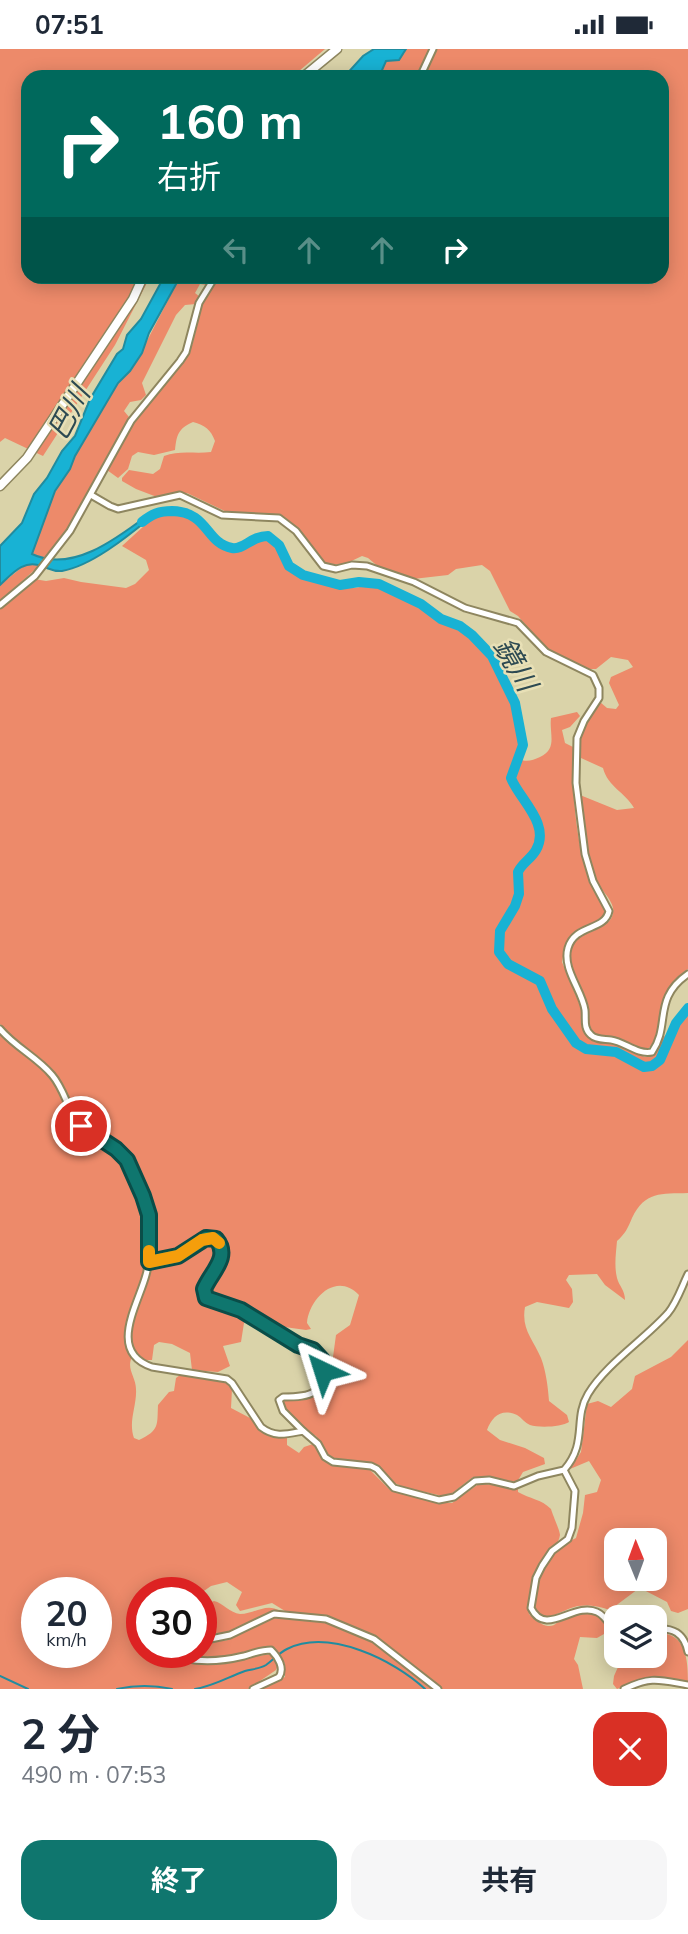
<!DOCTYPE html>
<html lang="ja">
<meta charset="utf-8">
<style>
body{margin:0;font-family:Mulish,"Noto Sans JP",sans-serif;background:#f6f6f7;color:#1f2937;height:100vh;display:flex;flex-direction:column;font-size:26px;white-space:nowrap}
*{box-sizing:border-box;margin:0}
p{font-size:23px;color:#747a83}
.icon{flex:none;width:38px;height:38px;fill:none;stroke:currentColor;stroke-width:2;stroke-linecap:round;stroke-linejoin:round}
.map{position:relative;height:1640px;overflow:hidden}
.panel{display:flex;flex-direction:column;background:#fff;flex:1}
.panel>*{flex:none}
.banner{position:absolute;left:21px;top:21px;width:648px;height:214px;border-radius:21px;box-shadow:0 4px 18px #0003;background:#00695c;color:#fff;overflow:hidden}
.needle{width:46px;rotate:359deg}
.tools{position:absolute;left:604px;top:1479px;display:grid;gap:14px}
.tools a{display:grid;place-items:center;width:63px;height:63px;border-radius:14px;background:#fff;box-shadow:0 4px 18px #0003;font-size:35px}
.speed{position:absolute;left:21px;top:1528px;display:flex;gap:14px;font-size:35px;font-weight:700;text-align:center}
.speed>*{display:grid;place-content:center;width:91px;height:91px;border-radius:50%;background:#fff;box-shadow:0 4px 18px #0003;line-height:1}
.speed small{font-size:18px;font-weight:400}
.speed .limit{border:10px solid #d22;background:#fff;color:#111}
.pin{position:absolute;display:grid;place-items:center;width:60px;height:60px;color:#fff;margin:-30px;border:4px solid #fff;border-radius:50%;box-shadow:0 2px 7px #0007}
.me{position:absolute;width:77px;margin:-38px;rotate:319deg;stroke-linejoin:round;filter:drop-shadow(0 0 5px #0008)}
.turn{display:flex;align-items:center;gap:24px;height:147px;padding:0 21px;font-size:32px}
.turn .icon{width:91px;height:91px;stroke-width:2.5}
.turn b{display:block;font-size:49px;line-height:60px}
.lanes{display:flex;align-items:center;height:66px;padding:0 21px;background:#0003;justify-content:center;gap:35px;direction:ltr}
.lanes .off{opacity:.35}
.round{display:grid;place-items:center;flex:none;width:74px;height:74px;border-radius:21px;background:#f6f6f7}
.headline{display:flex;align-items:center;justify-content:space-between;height:119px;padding:0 21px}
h1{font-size:42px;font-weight:700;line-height:52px}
.button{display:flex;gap:14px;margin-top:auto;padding:14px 21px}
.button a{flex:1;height:80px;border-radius:21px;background:#0f766e;color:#fff;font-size:28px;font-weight:700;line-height:80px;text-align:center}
.button a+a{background:#f6f6f7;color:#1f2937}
.status{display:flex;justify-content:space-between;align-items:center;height:49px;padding:0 35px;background:#fff;direction:ltr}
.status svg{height:19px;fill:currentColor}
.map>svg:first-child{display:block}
.green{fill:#ed8a6a;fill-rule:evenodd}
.water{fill:#18b2d4;stroke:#218c9f;stroke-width:2}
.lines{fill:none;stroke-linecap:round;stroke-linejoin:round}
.stream{stroke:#218c9f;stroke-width:2}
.river{stroke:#18b2d4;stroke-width:10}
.street-casing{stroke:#8e865f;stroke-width:9}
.primary-casing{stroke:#8e865f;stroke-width:11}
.street{stroke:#fff;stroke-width:5}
.primary{stroke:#fff;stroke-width:8}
.route-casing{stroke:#0a4d48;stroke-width:18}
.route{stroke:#0f766e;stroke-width:12}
.slow{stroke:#f59e0b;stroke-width:12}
.labels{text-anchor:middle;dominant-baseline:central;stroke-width:5;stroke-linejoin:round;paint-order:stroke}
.water-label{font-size:28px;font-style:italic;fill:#2d4a52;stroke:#e8e0b6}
</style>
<div class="status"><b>07:51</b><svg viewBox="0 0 49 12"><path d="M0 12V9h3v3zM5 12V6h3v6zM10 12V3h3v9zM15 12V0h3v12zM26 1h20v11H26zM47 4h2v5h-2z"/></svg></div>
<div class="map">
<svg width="688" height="1640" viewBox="0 0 688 1640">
<rect width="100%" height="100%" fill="#dad3a9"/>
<g class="green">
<polygon points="0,0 325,0 292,28 28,28 28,228 150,228 115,296 43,407 5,389 0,393"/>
<polygon points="406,0 431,0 418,28 379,28 386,12 404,5"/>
<path d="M435 0H688V920C649 946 668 981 647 1001 636 1000 628 992 617 990 609 987 598 990 592 983 585 976 589 966 587 957 582 940 566 919 570 901 575 880 617 883 613 859 611 849 600 840 596 831 584 805 584 774 580 746L617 761 634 759C625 743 608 738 603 719L581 709C576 686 588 671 600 653L607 659 616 660 619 656 609 634 611 628 633 618 628 611 611 608 596 620H590L552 603 542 595 518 567 510 562 490 522 482 516 456 520 448 526 413 530 380 519 368 509 362 507 343 516 328 515 322 511 299 480 283 467 261 464 231 465 187 444H175L157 448 136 440 122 432V429L129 421 153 425 160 420 164 407C179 401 194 405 211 403L215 392C211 381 205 376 193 373 178 380 177 385 175 401L154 406 138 403 132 407 128 420 118 429 107 421 133 373 184 312 193 294 196 270 202 254 217 228H662V28H422Z"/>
<polygon points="180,228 212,228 207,236 200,235 195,244 200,248 196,255 185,256 176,266 142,334 146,346 141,351 130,353 124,362 129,368 128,372 67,481 44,510 32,506 31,502 55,442 70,420 75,407 118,334 135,315"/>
<path d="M169 464C210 466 196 484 221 498 226 500 232 501 238 503L255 491 267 490C285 498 280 520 301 528 317 534 337 539 354 539 363 538 370 533 380 537 400 544 417 558 435 569 444 574 456 575 465 582 494 603 530 674 518 710 526 713 532 712 540 708 558 700 549 685 551 669L577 663 580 667 570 678 562 681 565 694 573 698C573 742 574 789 590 831 594 842 602 850 606 860L604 867 600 870 573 884 565 897 562 913 581 959 582 979 594 993 617 996 645 1008H650L658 1000 661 990 678 976 688 962V1144C661 1145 645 1142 632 1169 628 1179 625 1185 617 1192 616 1204 614 1217 617 1229 619 1237 625 1241 625 1251L605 1236 597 1225 569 1226 566 1231 572 1240 573 1253 569 1259 537 1253 525 1258C521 1280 533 1290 541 1309 546 1322 548 1338 549 1352L567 1366 569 1373C562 1378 539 1379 530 1376 525 1374 522 1369 517 1366 502 1359 492 1367 487 1381L500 1391 525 1399 544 1409 545 1415 523 1423 517 1433 489 1428H473L447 1448 403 1438 391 1432 375 1415 362 1412H340L327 1405 316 1387 305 1381 281 1355 282 1350C332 1349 330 1328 336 1286L350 1276 359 1246C336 1222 309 1250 307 1274L311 1280 306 1281 270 1276 207 1248 205 1240 214 1227 222 1196 206 1188 178 1205 157 1209 153 1206 154 1178 151 1162 126 1106 90 1080 82 1071 53 1022 18 994 0 975V559L34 530 46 532 64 529 81 533 126 539 135 535 149 521 146 511 122 497 156 466Z"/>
<polygon points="26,515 40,516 0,552 0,536"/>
<path d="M0 984C16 1000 39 1011 52 1030 61 1042 72 1074 80 1082 90 1089 103 1093 113 1100 127 1111 143 1149 145 1167 147 1184 147 1204 144 1221 138 1250 114 1279 132 1308 126 1320 136 1328 136 1340 137 1357 128 1372 134 1389L139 1391C160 1381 157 1376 158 1356L169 1343 174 1342 176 1329 180 1326 218 1330 227 1334 232 1340 231 1359 250 1369 268 1387 287 1389V1396L299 1404 304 1398 313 1395C333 1427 338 1413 368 1419L391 1442 442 1454H452L480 1434 518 1440V1443C530 1450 541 1450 551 1460 553 1467 560 1482 560 1486 559 1496 549 1502 544 1510 535 1524 528 1548 529 1565 534 1570 541 1576 548 1577 555 1578 558 1572 563 1569 583 1557 600 1563 611 1581L597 1589 580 1588 574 1610 578 1616 583 1640H442L369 1585 332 1570 285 1562 272 1554 240 1562 236 1556 242 1543 227 1533 211 1537 201 1544H142V1603H162L166 1608 206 1615 271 1605 278 1616 276 1621 248 1640H0ZM37 1544H96V1603H37Z"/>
<path d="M213 1191C232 1210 200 1227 202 1247L209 1253 236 1261 251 1269 244 1274 241 1293 223 1297 230 1317 218 1323 192 1321 190 1304 172 1295 159 1293 154 1296 152 1311H145C139 1306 133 1303 131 1294 127 1277 146 1234 152 1217L178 1209 203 1192Z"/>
<path d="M688 1291V1560L678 1564 671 1562 667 1553 642 1540H638L610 1561C599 1557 582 1554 571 1559 557 1564 548 1573 535 1562 531 1531 549 1502 576 1489L583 1464 585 1446 597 1443 601 1431 589 1412 570 1420 581 1403 587 1355 598 1352 611 1358 632 1340 635 1327 671 1308ZM616 1491H654V1530H616Z"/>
<path d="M214 1552C223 1554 230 1564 240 1565 255 1565 266 1553 280 1562L263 1566 229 1584 201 1589V1557Z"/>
<path d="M272 1569 326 1573 368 1590 435 1640H258L285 1628V1615L274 1598C260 1596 250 1603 236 1606 214 1610 196 1608 175 1603H201V1595L228 1591Z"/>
<path d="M655 1584C686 1582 688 1609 688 1634 654 1627 649 1626 617 1640L613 1635 614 1627 623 1607 654 1606Z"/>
</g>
<g class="water">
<polygon points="374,0 406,0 399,11 386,12 379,28 372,28 368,24 367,28 344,28 363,7"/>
<path d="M164 228H180L149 284 142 304 130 322 118 334 75 407 70 420 55 442 32 505C71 524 115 491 148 466H151L150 469C127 488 91 517 62 522 53 523 49 519 41 517 24 510 12 525 0 536V497L22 474 34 445 47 429 62 402 75 387 90 350 117 305 123 300 127 286 141 270Z"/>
</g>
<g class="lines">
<g class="stream">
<polyline points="0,1627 28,1640"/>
<path d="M117 1640C135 1636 154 1636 172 1640"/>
<path d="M195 1640C214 1637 228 1628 245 1622 252 1620 260 1620 266 1616 273 1611 279 1604 287 1600 329 1579 394 1611 425 1640"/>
</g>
<path class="river" d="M142 473C152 465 159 462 172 462 209 463 205 494 232 499 244 501 251 487 268 487L279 496 289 517 303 526 340 536 359 533 379 535 421 555 441 570 460 577 472 586 492 607 515 654 523 696 511 729C519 750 551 775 536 801 531 810 522 814 518 823L519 845 515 857 500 882 499 903 508 915 540 932 552 960 576 994 586 1000 616 1003 644 1018 652 1017 660 1011 676 974 688 959"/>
<g class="street-casing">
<g id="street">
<polyline points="420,28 433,0"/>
<path d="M91 446 110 457 118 460 180 446 222 466 279 469 296 482 323 517 336 520 352 516 367 517 414 533 465 559 518 574 546 603 593 626 599 639V649L584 672 577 689 576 734 585 805 593 832 609 862C605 882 575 875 568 899 562 920 582 941 585 961 586 970 583 979 591 986 596 991 604 990 611 991 625 993 637 1006 652 1003 671 976 652 950 688 925"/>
<polyline points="0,556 35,527 70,482 131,372 180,312 186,303 199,254 215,228"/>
<path d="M0 980C15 998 37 1008 52 1026 65 1041 68 1063 81 1077 89 1086 102 1090 112 1097 131 1111 146 1145 149 1167 151 1186 151 1208 146 1226 138 1256 107 1303 152 1318L227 1330 232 1334 261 1378C275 1389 287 1385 303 1382L318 1395 325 1408 333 1413 371 1417 377 1420 394 1439 439 1451 454 1448 475 1432 489 1431 514 1437 538 1427 564 1421C588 1394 573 1370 588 1345 606 1315 645 1290 668 1264 677 1253 682 1237 688 1225"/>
<path d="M149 1213C158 1212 167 1211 176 1208 188 1204 215 1174 221 1199 227 1219 198 1230 206 1249L241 1261 297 1296 312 1301 322 1312C325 1346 311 1348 283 1348L279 1351 283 1362 303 1382"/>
<path d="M564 1421 575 1442 572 1479 568 1490 552 1502 542 1517 536 1529 531 1559C546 1589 574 1552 597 1563 606 1567 610 1577 616 1584"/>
<path d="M654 1580C673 1578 684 1584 688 1603"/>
<polyline points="201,1592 230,1586 274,1565 326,1570 374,1590 438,1640"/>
<path d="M167 1603C191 1615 219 1613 244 1607 254 1604 261 1601 271 1601 278 1608 285 1619 279 1628L253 1640"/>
<path d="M624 1640C652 1627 659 1631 688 1636"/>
</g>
</g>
<g class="primary-casing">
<g id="primary">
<polyline points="303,28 337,0"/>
<polyline points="0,437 27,409 133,250 143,228"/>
</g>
</g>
<use href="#street" class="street"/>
<use href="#primary" class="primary"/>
</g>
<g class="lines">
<g class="route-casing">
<path id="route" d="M81 1077 116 1100 127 1111 143 1147 149 1166V1213L178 1207 206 1189 216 1190C231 1208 211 1223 204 1240L206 1249 241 1261 298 1296 313 1301 323 1312V1322"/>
</g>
<use href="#route" class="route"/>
<polyline class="slow" points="149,1202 149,1213 178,1207 202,1191 213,1189 219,1194"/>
</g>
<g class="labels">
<g class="water-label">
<text transform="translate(68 363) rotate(-62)">巴川</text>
<text transform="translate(516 615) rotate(60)">鏡川</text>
</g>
</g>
</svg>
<div class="tools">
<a><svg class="needle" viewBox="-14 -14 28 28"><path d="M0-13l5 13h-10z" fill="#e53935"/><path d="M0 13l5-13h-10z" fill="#747a83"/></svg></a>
<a><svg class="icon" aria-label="layers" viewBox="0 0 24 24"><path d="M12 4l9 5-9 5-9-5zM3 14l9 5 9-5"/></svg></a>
</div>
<div class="speed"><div>20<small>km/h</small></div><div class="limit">30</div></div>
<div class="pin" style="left:81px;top:1077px;background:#d93025"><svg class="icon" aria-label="arrive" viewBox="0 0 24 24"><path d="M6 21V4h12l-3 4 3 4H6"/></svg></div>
<svg class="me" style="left:323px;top:1322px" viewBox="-20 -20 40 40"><path d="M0-17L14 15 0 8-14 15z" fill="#0f766e" stroke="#fff" stroke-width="4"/></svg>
<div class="banner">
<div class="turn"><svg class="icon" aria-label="right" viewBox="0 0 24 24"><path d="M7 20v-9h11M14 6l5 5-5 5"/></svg><div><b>160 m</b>右折</div></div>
<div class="lanes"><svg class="icon off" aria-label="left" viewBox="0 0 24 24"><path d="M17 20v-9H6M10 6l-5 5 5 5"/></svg><svg class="icon off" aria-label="ahead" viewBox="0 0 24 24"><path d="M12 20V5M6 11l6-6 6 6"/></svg><svg class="icon off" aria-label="ahead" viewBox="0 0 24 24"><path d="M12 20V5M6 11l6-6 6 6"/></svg><svg class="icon" aria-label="right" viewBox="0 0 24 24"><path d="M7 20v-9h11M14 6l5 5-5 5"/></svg></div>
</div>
</div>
<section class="panel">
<div class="headline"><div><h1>2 分</h1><p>490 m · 07:53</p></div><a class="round" style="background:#d93025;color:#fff"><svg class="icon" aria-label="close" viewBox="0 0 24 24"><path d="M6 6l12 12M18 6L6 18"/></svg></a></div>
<div class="button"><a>終了</a><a>共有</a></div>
</section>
